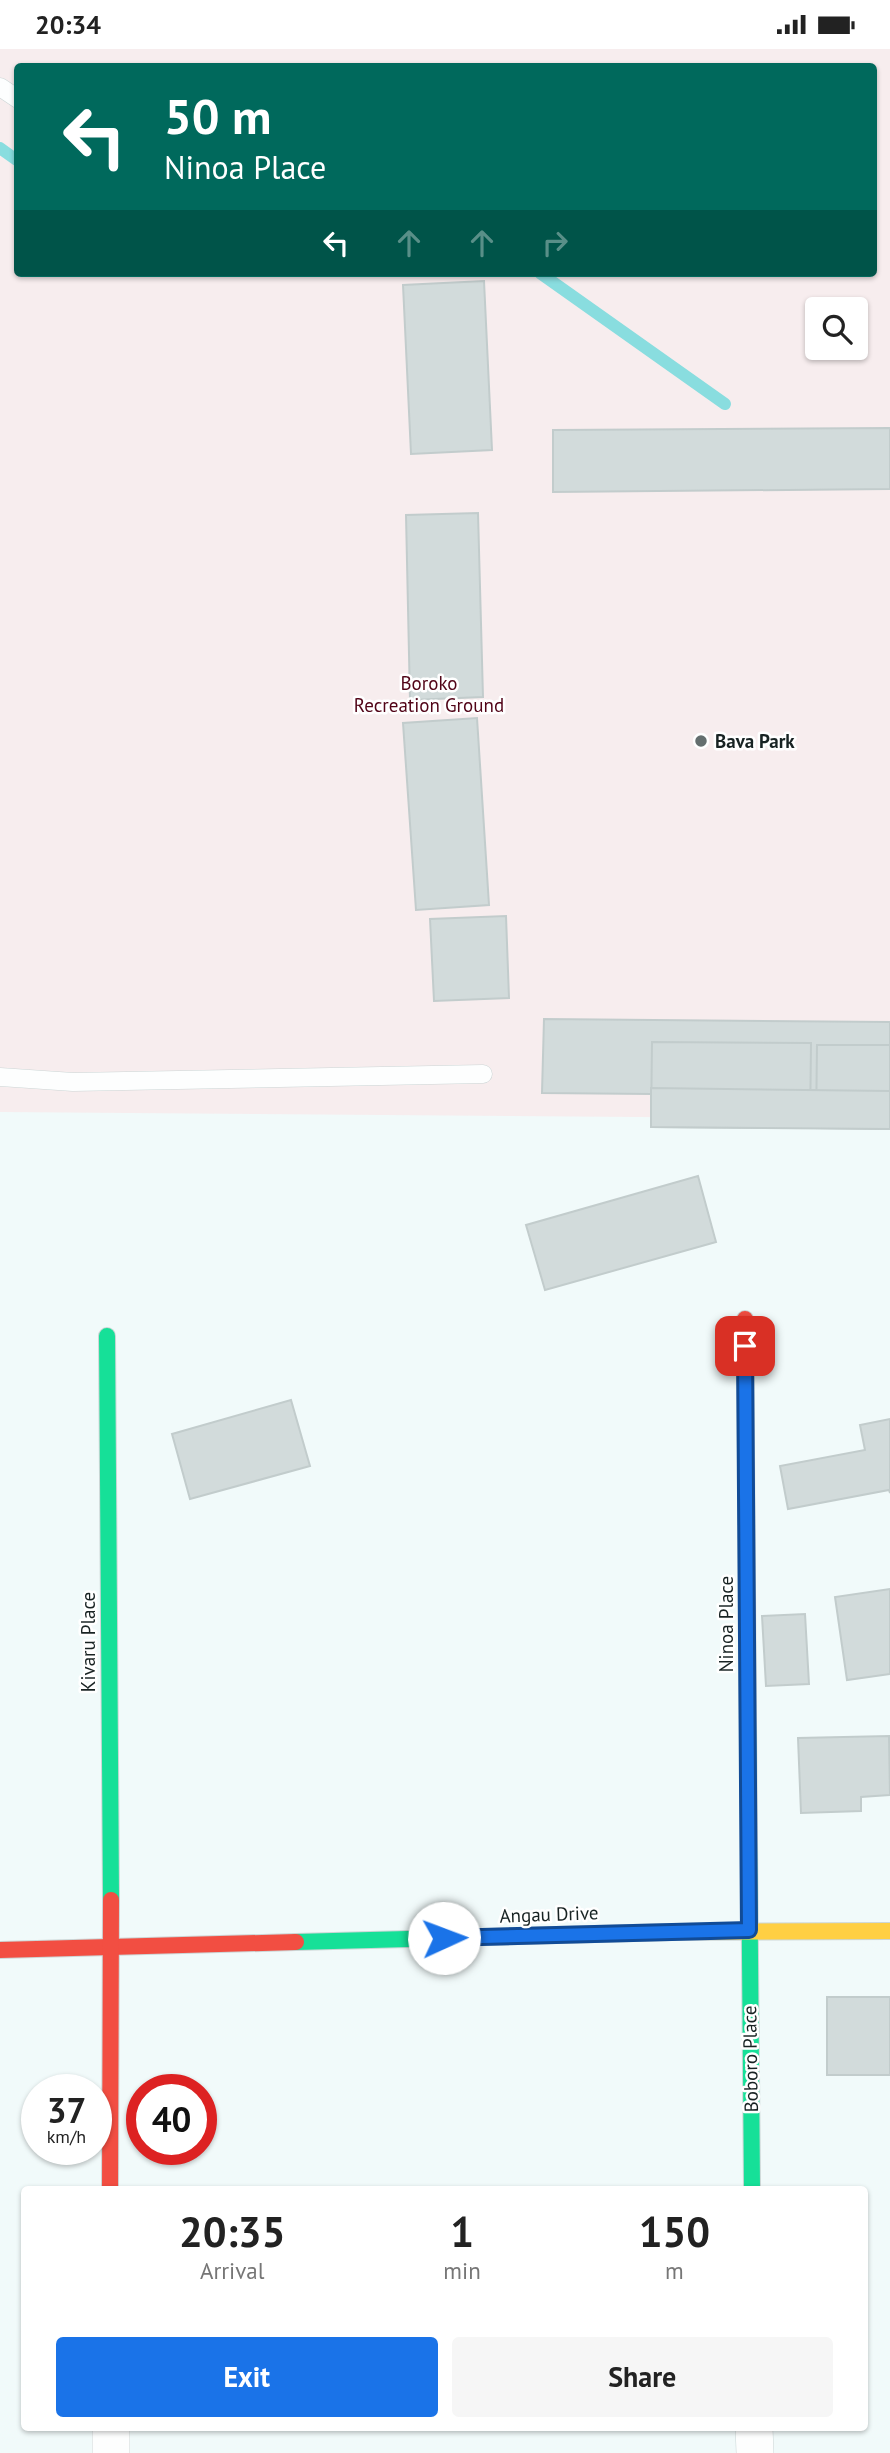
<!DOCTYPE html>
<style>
body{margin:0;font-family:"PT Sans",sans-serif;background:#f6f6f6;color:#222;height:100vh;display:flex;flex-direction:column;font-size:26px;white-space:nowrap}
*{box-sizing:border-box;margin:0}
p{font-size:23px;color:#767676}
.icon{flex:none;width:38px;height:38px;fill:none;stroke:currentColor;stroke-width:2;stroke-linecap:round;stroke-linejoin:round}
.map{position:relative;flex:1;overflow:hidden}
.sheet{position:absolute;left:21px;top:2137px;width:847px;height:245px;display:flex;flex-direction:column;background:#fff;border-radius:7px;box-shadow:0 2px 5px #0004}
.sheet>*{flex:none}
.hud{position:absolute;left:14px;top:14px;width:863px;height:214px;border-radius:7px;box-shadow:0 2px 5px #0004;background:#00695c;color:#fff;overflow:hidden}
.controls{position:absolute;left:805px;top:248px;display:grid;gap:14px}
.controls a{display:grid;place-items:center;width:63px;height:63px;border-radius:7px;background:#fff;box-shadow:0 2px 5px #0004;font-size:35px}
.speed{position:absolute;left:21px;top:2025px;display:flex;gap:14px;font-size:35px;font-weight:700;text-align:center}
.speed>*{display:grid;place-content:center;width:91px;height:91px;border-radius:50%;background:#fff;box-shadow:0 2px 5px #0004;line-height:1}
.speed small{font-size:18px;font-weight:400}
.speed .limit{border:10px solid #d22;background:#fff;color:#111}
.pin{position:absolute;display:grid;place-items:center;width:60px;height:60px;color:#fff;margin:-30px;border-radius:14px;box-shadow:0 4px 10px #0006}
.me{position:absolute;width:77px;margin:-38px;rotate:88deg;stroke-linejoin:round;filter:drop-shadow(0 0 5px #0008)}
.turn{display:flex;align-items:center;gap:24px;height:147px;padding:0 35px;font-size:32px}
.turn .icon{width:91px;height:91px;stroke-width:2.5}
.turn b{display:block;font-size:49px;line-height:60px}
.lanes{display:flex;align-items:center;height:66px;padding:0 35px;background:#0003;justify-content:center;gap:35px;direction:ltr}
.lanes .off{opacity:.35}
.eta{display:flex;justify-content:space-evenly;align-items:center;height:119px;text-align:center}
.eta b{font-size:42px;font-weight:800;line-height:49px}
.primary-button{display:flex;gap:14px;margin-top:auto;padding:14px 35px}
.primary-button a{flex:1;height:80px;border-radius:7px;background:#1a73e8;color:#fff;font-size:28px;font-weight:800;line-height:80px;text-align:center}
.primary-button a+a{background:#f6f6f6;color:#222}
.status{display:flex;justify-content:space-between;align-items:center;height:49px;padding:0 35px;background:#fff;direction:ltr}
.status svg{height:19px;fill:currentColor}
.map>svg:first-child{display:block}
.green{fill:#f7edee;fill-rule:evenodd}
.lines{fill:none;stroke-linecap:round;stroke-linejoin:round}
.stream{stroke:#89dddf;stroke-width:12}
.building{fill:#d2dbdb;stroke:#c2cccc;stroke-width:2}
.lane-casing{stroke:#ccd6d6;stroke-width:19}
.street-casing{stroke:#ccd6d6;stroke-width:38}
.fast-casing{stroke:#ccd6d6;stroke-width:18}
.slow-casing{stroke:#ccd6d6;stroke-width:18}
.jam-casing{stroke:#ccd6d6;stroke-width:18}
.lane{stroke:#fdfefe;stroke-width:18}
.street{stroke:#fdfefe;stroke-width:37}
.fast{stroke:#16e098;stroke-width:16}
.slow{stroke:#ffcf43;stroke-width:16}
.jam{stroke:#f24e42;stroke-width:16}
.route-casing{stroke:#114b97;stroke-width:18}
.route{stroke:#1a73e8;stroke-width:12}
.poi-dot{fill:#646e6e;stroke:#fff;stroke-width:2.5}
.labels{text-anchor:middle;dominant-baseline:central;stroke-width:5;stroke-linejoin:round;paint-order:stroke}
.park-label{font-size:19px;fill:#510417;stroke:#fff}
.poi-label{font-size:19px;font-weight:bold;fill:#182323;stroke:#fff;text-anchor:start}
.street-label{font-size:19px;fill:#182323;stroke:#fff}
</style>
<div class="status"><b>20:34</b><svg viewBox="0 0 49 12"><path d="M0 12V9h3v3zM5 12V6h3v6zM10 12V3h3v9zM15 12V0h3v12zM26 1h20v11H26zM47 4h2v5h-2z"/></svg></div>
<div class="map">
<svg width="890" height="2404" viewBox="0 0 890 2404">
<rect width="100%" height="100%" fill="#f1fafa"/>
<path class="green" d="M0 0H890V1070L0 1063ZM18 18H873V224H18ZM817 261H856V299H817Z"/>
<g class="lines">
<g class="stream">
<polyline points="0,99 18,112"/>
<polyline points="540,224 725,355"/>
</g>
</g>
<g class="building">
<polygon points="484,232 492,401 411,405 403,236"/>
<polygon points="890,379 890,440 553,443 553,381"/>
<polygon points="478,464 483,648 410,651 406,466"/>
<polygon points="477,669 489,856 416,861 403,674"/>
<polygon points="506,867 509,949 434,952 430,870"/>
<polygon points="544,970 890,973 890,1042 651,1039 651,1045 542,1044"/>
<polygon points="652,993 811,994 810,1079 651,1078"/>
<polygon points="817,996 890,996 890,1080 816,1079"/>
<polygon points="651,1039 890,1042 890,1080 651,1078"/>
<polygon points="698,1127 716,1193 545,1241 526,1176"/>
<polygon points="291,1351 310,1417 190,1450 172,1385"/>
<polygon points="890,1370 890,1444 889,1441 788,1460 780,1417 865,1401 860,1376"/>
<polygon points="890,1540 890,1625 847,1631 835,1548"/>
<polygon points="805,1565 809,1635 766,1637 762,1567"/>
<polygon points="889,1687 890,1746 861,1748 861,1762 801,1764 798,1689"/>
<rect x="827" y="1948" width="63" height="78"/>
</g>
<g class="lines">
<g class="lane-casing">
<g id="lane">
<polyline points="0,38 18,50"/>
<polyline points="0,1028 73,1033 483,1025"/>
</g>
</g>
<g class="street-casing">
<g id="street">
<polyline points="111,2378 111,2404"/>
<polyline points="754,2378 755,2404"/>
</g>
</g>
<g class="fast-casing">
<g id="fast">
<polyline points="107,1287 111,1851"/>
<polyline points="748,1674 752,2140"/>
<polyline points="296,1893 670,1883"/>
</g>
</g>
<g class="slow-casing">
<polyline id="slow" points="670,1883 890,1882"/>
</g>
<g class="jam-casing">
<g id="jam">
<polyline points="745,1270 748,1674"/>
<polyline points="0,1901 296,1893"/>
<polyline points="110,2140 111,1851"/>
</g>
</g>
<use href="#lane" class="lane"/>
<use href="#street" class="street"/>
<use href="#fast" class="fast"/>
<use href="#slow" class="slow"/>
<use href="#jam" class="jam"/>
</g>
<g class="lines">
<g class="route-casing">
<polyline id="route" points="444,1889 749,1881 745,1297"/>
</g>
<use href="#route" class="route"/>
</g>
<circle class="poi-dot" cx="701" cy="692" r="7"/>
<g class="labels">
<g class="park-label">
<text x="429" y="634">Boroko<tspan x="429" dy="22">Recreation Ground</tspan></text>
</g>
<g class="poi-label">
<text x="715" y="692">Bava Park</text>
</g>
<g class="street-label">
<text transform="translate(726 1575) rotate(-90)">Ninoa Place</text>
<text transform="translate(88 1593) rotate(-90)">Kivaru Place</text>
<text transform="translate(549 1865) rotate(-2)">Angau Drive</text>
<text transform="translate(750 2010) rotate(-91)">Boboro Place</text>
</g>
</g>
</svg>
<div class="controls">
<a><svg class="icon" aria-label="search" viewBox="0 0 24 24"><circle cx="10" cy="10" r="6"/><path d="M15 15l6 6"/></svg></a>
</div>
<div class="speed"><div>37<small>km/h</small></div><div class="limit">40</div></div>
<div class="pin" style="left:745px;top:1297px;background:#d93025"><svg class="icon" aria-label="arrive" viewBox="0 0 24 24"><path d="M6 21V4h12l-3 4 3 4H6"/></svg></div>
<svg class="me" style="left:444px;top:1889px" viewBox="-20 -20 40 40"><circle r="19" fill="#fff"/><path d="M0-13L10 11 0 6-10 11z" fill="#1a73e8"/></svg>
<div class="hud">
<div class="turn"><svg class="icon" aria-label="left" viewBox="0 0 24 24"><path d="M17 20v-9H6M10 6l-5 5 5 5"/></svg><div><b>50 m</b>Ninoa Place</div></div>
<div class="lanes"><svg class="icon" aria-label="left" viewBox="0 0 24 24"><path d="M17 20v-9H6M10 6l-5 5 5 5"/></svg><svg class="icon off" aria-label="ahead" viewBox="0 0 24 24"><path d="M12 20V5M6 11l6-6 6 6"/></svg><svg class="icon off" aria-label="ahead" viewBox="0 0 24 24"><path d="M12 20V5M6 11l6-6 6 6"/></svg><svg class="icon off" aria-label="right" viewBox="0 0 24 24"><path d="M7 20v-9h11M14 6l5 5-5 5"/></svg></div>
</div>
<section class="sheet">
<div class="eta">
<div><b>20:35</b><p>Arrival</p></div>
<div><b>1</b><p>min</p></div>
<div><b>150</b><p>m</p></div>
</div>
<div class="primary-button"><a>Exit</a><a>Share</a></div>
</section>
</div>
